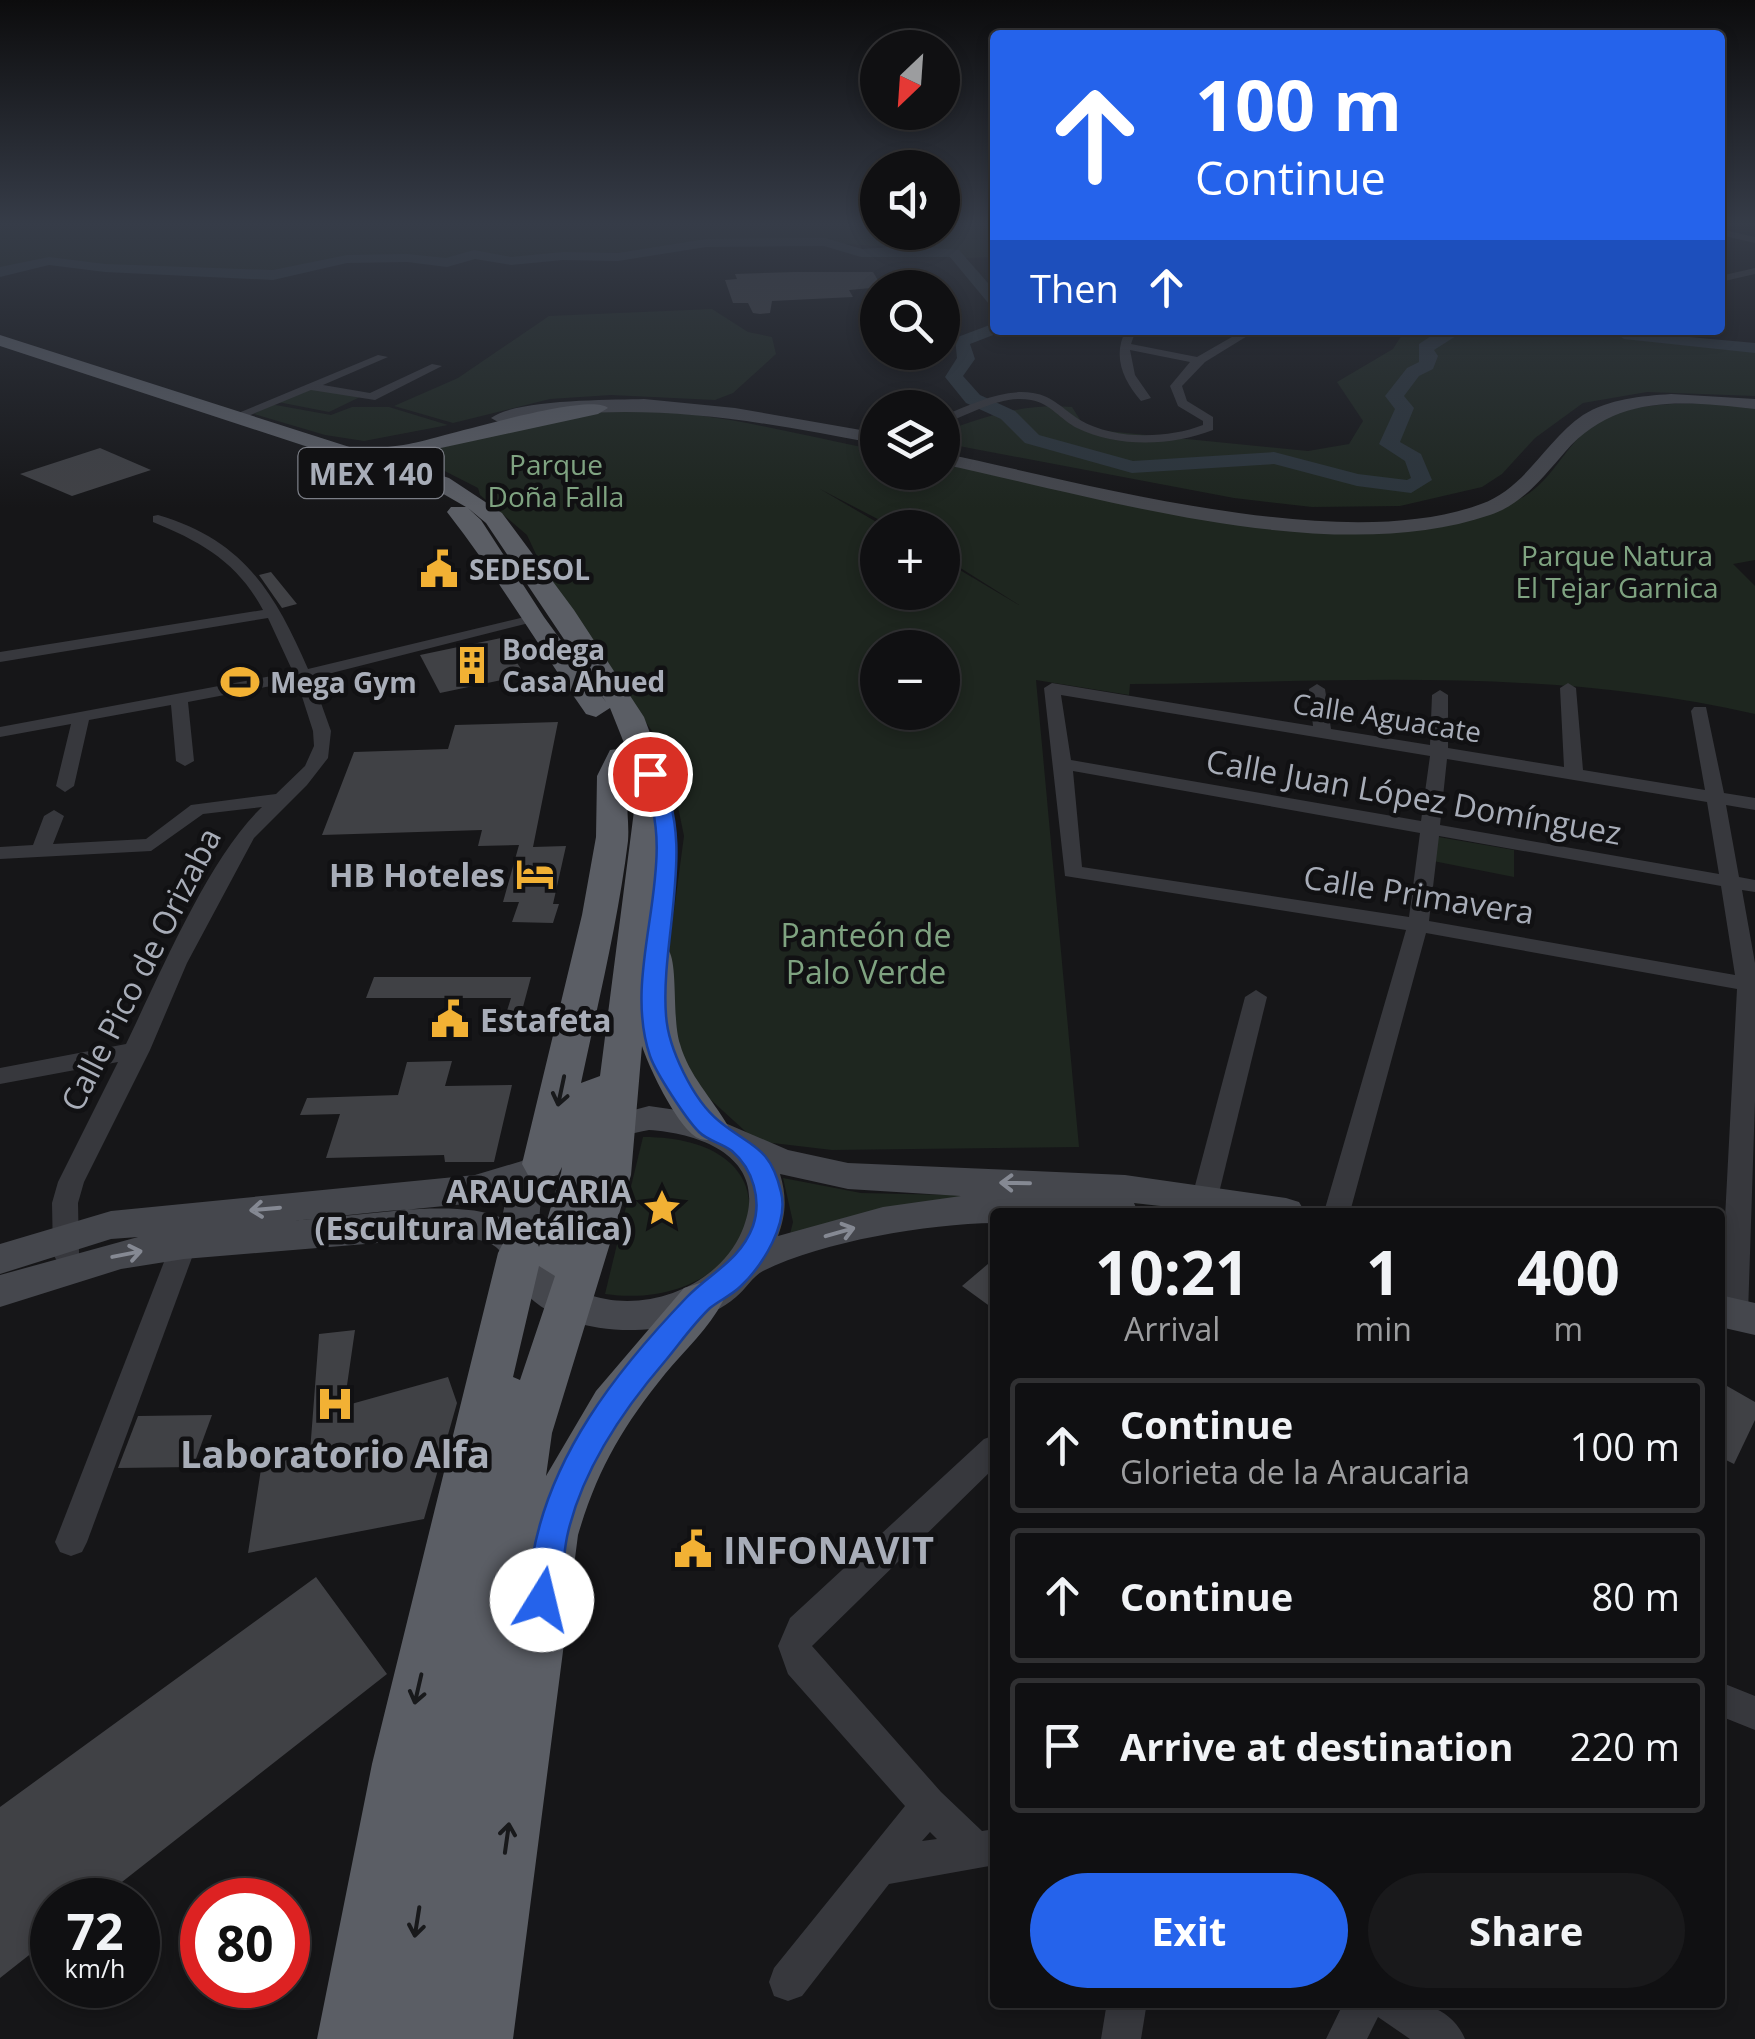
<!DOCTYPE html>
<meta charset="utf-8">
<style>
body{margin:0;font-family:"Open Sans",sans-serif;background:#19191b;color:#f1f3f6;height:100vh;display:flex;flex-direction:column;font-size:38px;white-space:nowrap}
*{box-sizing:border-box;margin:0}
p{font-size:32px;color:#9c9d9f}
.icon{flex:none;width:55px;height:55px;fill:none;stroke:currentColor;stroke-width:2;stroke-linecap:round;stroke-linejoin:round}
.map{position:relative;flex:1;overflow:hidden}
.side{position:absolute;left:990px;top:1208px;width:735px;height:800px;display:flex;flex-direction:column;background:#101012;border-radius:10px;box-shadow:0 5px 15px #0003,0 0 0 2px #303032}
.side>*{flex:none}
.banner{position:absolute;left:990px;top:30px;width:735px;height:305px;border-radius:10px;box-shadow:0 5px 15px #0003,0 0 0 2px #303032;background:#2563eb;color:#fff;overflow:hidden}
.needle{width:65px;rotate:205deg}
.buttons{position:absolute;left:860px;top:30px;display:grid;gap:20px}
.buttons a{display:grid;place-items:center;width:100px;height:100px;border-radius:50%;background:#101012;box-shadow:0 5px 15px #0003,0 0 0 2px #303032;font-size:50px}
.speed{position:absolute;left:30px;top:1878px;display:flex;gap:20px;font-size:50px;font-weight:700;text-align:center}
.speed>*{display:grid;place-content:center;width:130px;height:130px;border-radius:50%;background:#101012;box-shadow:0 5px 15px #0003,0 0 0 2px #303032;line-height:1}
.speed small{font-size:25px;font-weight:400}
.speed .limit{border:15px solid #d22;background:#fff;color:#111}
.pin{position:absolute;display:grid;place-items:center;width:85px;height:85px;color:#fff;margin:-42px;border:5px solid #fff;border-radius:50%;box-shadow:0 2px 10px #0007}
.me{position:absolute;width:110px;margin:-55px;rotate:9deg;stroke-linejoin:round;filter:drop-shadow(0 0 8px #0008)}
.turn{display:flex;align-items:center;gap:35px;height:210px;padding:0 40px;font-size:45px}
.turn .icon{width:130px;height:130px;stroke-width:2.5}
.turn b{display:block;font-size:70px;line-height:85px}
.then{display:flex;align-items:center;height:95px;padding:0 40px;background:#0003;gap:20px;font-size:38px}
.eta{display:flex;justify-content:space-evenly;align-items:center;height:170px;text-align:center}
.eta b{font-size:60px;font-weight:700;line-height:70px}
.button{display:flex;gap:20px;margin-top:auto;padding:20px 40px}
.button a{flex:1;height:115px;border-radius:60px;background:#2563eb;color:#fff;font-size:40px;font-weight:700;line-height:115px;text-align:center}
.button a+a{background:#19191b;color:#f1f3f6}
ul{padding:0;list-style:none}
li{display:flex;align-items:center;gap:30px;height:135px;margin:0 20px 15px;padding:0 20px;border:5px solid #303032;border-radius:10px}
li div{flex:1}
li b{display:block;font-size:38px}
li em{font-style:normal}
.map>svg:first-child{display:block}
.green{fill:#1e261f;fill-rule:evenodd}
.lines{fill:none;stroke-linecap:round;stroke-linejoin:round}
.river{fill:#2c353c;fill-rule:evenodd}
.building{fill:#404145}
.minor{fill:#37383d;fill-rule:evenodd}
.secondary{fill:#45474d;fill-rule:evenodd}
.trunk{fill:#5b5e65;fill-rule:evenodd}
.oneway{stroke:#18191b}
.oneway2{stroke:#858993}
.route{fill:#2563eb;stroke:#184099;stroke-width:2.5}
.labels{text-anchor:middle;dominant-baseline:central;stroke-width:9;stroke-linejoin:round;paint-order:stroke}
.far-park-label{font-size:28px;fill:#7fa381;stroke:#111113}
.far-poi-label{font-size:28px;font-weight:bold;fill:#a8adb8;stroke:#111113;text-anchor:start}
.far-street-label{font-size:28px;fill:#a8adb8;stroke:#111113}
.shield{fill:#111113;stroke:#7b7e86;stroke-width:2.5}
.shield-label{font-size:30px;font-weight:bold;fill:#a8adb8}
.street-label{font-size:32px;fill:#a8adb8;stroke:#111113}
.poi-label{font-size:32px;font-weight:bold;fill:#a8adb8;stroke:#111113;text-anchor:end}
.park-label{font-size:32px;fill:#7fa381;stroke:#111113}
.near-poi-label{font-size:38px;font-weight:bold;fill:#a8adb8;stroke:#111113}
</style>
<div class="map">
<svg width="1755" height="2039" viewBox="0 0 1755 2039">
<rect width="100%" height="100%" fill="#161618"/>
<g class="green">
<polygon points="0,222 877,222 878,232 942,232 943,222 995,222 995,257 963,258 932,249 790,241 710,242 613,257 549,256 491,261 489,255 482,254 435,263 342,259 276,275 40,263 0,271"/>
<polygon points="712,309 748,332 772,337 776,354 733,393 715,400 611,395 550,399 453,423 394,406 458,378 549,316"/>
<path d="M1405 330H1666L1701 341 1755 348V396L1647 392 1583 403 1535 438 1502 474 1482 487 1400 506 1312 507 1234 498 943 443 942 432C988 416 1023 403 1072 407L1086 429 1308 451 1349 444 1363 421 1337 382 1393 349Z"/>
<polygon points="315,388 360,397 329,412 278,402"/>
<path d="M1708 403 1755 407V560L1733 564 1755 586V714C1547 666 1341 682 1130 684L1129 695 1036 680 1079 1147 832 1150 756 1141 688 1079 663 993 684 836 667 753 547 578 527 535 480 495 478 488 427 462 428 455 436 449C493 434 551 414 610 411 700 407 789 433 877 450L878 472H942L943 462C1116 494 1344 561 1514 501 1551 488 1565 442 1596 423 1627 403 1672 404 1708 403ZM820 489 893 527 942 528 943 557 1019 605 943 560 942 592H878V528L885 527ZM878 648H942V712H878Z"/>
<polygon points="270,404 331,415 352,407 389,407 448,425 364,441 325,435 254,414"/>
<polygon points="1427,835 1514,850 1514,877 1423,859"/>
<path d="M643 1137C816 1137 759 1316 605 1294Z"/>
<path d="M783 1178 861 1193 1089 1198 1230 1212C1194 1212 1158 1205 1123 1202 999 1194 905 1196 788 1242L793 1222Z"/>
</g>
<g class="lines">
<g class="river">
<polygon points="825,238 862,249 906,246 959,250 995,291 995,306 989,304 950,257 861,257 824,246 706,247 618,261 563,260 511,265 475,259 447,267 407,262 347,263 273,280 105,272 49,265 0,277 0,267 49,257 105,264 273,270 347,255 407,254 446,258 474,250 511,257 563,252 618,253 706,239"/>
<polygon points="995,323 995,330 1001,332 970,344 975,359 963,376 980,395 1015,411 1039,435 1133,461 1274,452 1358,474 1407,480 1411,478 1405,461 1379,444 1395,409 1385,396 1407,368 1419,362 1419,344 1440,330 1457,330 1456,336 1434,350 1438,356 1433,369 1419,376 1404,396 1414,408 1400,442 1421,454 1432,480 1411,493 1357,486 1274,464 1132,473 1025,443 1001,419 966,403 945,377 957,358 955,338"/>
<polygon points="1612,330 1755,343 1755,353 1624,339"/>
</g>
</g>
<g class="building">
<polygon points="795,272 873,272 882,287 849,290 853,297 772,301 770,313 760,314 753,313 748,303 733,303 725,280 737,279 735,274"/>
<polygon points="100,448 151,470 72,496 20,474"/>
<polygon points="271,572 297,604 282,608 259,575"/>
<polygon points="501,638 525,675 440,693 420,655"/>
<polygon points="558,722 533,847 566,846 553,904 559,904 553,923 512,922 519,902 503,902 519,845 478,846 482,830 322,835 354,752 448,749 455,725"/>
<polygon points="374,977 531,977 516,1033 500,1033 511,998 366,998"/>
<polygon points="452,1061 445,1086 512,1085 494,1162 445,1162 444,1155 326,1158 340,1114 300,1115 307,1098 398,1095 407,1062"/>
<polygon points="995,1258 995,1310 962,1286"/>
<polygon points="355,1330 344,1406 448,1377 457,1403 424,1519 248,1553 261,1469 310,1452 319,1334"/>
<polygon points="1720,1382 1755,1402 1755,1420 1734,1464 1720,1457"/>
<polygon points="212,1415 193,1467 118,1468 138,1416"/>
<polygon points="316,1577 387,1674 99,1900 52,1900 52,1937 0,1978 0,1807"/>
</g>
<g class="lines">
<g class="minor">
<polygon points="1720,229 1755,237 1755,243 1720,235"/>
<polygon points="1720,256 1725,259 1724,265 1720,266"/>
<polygon points="1755,268 1755,274 1720,282 1720,276"/>
<path d="M1126 330H1136L1131 344 1197 357 1244 330H1257L1205 362 1182 386 1187 401 1213 417V430C1172 446 1118 448 1077 428 1061 420 1050 403 1031 400 1001 394 970 415 942 424V416C971 405 1002 388 1033 393 1053 396 1064 410 1080 420 1114 440 1167 439 1203 425V421L1178 406 1170 386 1190 362 1130 350 1135 375 1151 398 1141 401C1123 380 1112 356 1126 330Z"/>
<polygon points="378,355 388,357 323,385 370,393 432,364 442,366 375,400 311,390 241,419 231,416"/>
<path d="M158 515C243 540 274 591 308 669L533 615 541 620 312 678 331 731 328 758 307 785 254 838 187 963 150 1050 84 1182 78 1203 79 1254 75 1261 66 1264 57 1261 53 1254 52 1203 58 1182 118 1062 0 1084V1068L126 1044C159 976 209 857 262 807L203 814 151 851 0 859V847L33 845 44 816 54 810 64 816 53 844 146 839 191 805 276 794 305 766 314 746 313 731 297 681 188 702 194 761 185 766 176 761 171 705 89 720 74 786 65 792 56 786 71 724 0 737V727L293 672 268 618 0 662V652L263 610C238 563 202 542 153 522V516Z"/>
<path d="M1052 683 1313 726 1309 689 1317 684 1325 689 1331 729 1430 745 1432 695 1440 690 1448 695V748L1564 767 1560 688 1568 683 1576 688 1583 770 1705 790 1691 711 1694 707H1706L1724 793 1755 798V810L1726 805 1739 877 1755 880V892L1742 890 1755 963V1101L1748 1314 1744 1322 1734 1325 1724 1322 1720 1314 1737 989 1426 933 1350 1212H1324L1406 930 1065 876 1044 688ZM1061 695 1430 756 1421 821 1071 760ZM1447 759 1707 802 1719 874 1440 825ZM1073 771 1420 833 1409 917 1082 867ZM1439 836 1721 886 1735 975 1429 921Z"/>
<polygon points="1256,990 1267,997 1218,1197 1214,1204 1196,1204 1192,1197 1245,997"/>
<polygon points="184,1234 193,1237 197,1244 87,1542 82,1552 71,1556 60,1552 55,1542 171,1244 175,1237"/>
<path d="M995 1435V1467L812 1646 941 1792 982 1831 995 1829V1865L889 1884 802 1996 788 2001 774 1996 769 1982 774 1968 905 1806 788 1674 778 1646 790 1618 984 1439ZM930 1832 937 1839 922 1841Z"/>
<polygon points="1720,1682 1755,1696 1755,1730 1720,1716"/>
<polygon points="1107,2002 1147,2002 1141,2039 1101,2039"/>
<path d="M1344 2002C1386 2002 1445 1991 1465 2039H1410L1378 2017 1367 2039H1326Z"/>
</g>
<g class="secondary">
<path d="M1671 394 1755 399V409C1684 401 1616 393 1565 452 1543 477 1523 504 1490 515 1333 569 1101 498 942 464V453C1086 483 1342 556 1481 504 1526 488 1545 441 1583 415 1609 399 1641 396 1671 394Z"/>
<path d="M644 399 735 408 878 433V444C743 418 637 399 500 423L491 418C516 399 611 400 644 399Z"/>
<path d="M649 1106 704 1114 788 1150 848 1163 1125 1175 1286 1198 1299 1202 1305 1212H1214L1134 1203 1138 1212H995V1223C927 1224 824 1241 763 1271 753 1276 745 1290 736 1297 709 1320 670 1329 635 1330 593 1331 545 1320 518 1285 510 1275 508 1260 500 1251 490 1238 465 1238 450 1237L184 1259 121 1269 0 1307V1275L138 1237 111 1239 0 1274V1244L111 1211 475 1175 522 1161 544 1141 574 1126ZM649 1130C707 1134 771 1161 742 1231 712 1302 601 1327 549 1268 537 1254 537 1241 539 1225 540 1211 540 1192 548 1180 568 1148 615 1137 649 1130ZM780 1174 848 1189 961 1196 883 1207 778 1236C786 1214 787 1197 780 1174ZM507 1193 502 1218C456 1197 346 1217 292 1221L475 1203Z"/>
<polygon points="1720,1295 1755,1303 1755,1335 1720,1327"/>
</g>
<path class="trunk" d="M0 335 362 451C378 447 394 447 409 444 442 438 589 391 608 408L598 414 390 459 449 478 502 513 574 610 644 717 665 773 667 803 650 949 669 951C678 966 672 1020 680 1044 689 1076 712 1098 728 1126L722 1136C714 1139 707 1142 698 1138 678 1128 649 1068 642 1046L631 1175 552 1433 546 1476 596 1391 684 1288 700 1283 716 1288 723 1301C709 1328 685 1350 665 1374 623 1426 597 1470 578 1535L513 2039H317L372 1764 498 1253 504 1241 520 1236 536 1241 539 1247 561 1173 562 1167 558 1175 543 1179 528 1175 522 1164 582 915 596 837 597 776 610 750 626 748 610 708 596 717 586 714C539 647 497 576 447 512L451 507H466L433 488 0 346ZM468 508 486 523 606 702 544 617 481 520ZM632 765 635 803 600 1076 581 1083C598 1003 618 922 628 841 630 816 622 788 632 765ZM539 1266 555 1276 520 1380 513 1377Z"/>
</g>
<defs><path id="oneway-shaft" d="M-6 0H5M1.5-3L5.5 0L1.5 3" fill="none" stroke-width="1.6" stroke-linecap="round" stroke-linejoin="round" transform="scale(2.5)"/></defs>
<g class="oneway">
<use href="#oneway-shaft" transform="translate(561 1091) rotate(102)"/>
<use href="#oneway-shaft" transform="translate(418 1689) rotate(103)"/>
<use href="#oneway-shaft" transform="translate(507 1838) rotate(-82)"/>
<use href="#oneway-shaft" transform="translate(417 1922) rotate(99)"/>
</g>
<g class="oneway2">
<use href="#oneway-shaft" transform="translate(1015 1183) rotate(-179)"/>
<use href="#oneway-shaft" transform="translate(265 1209) rotate(175)"/>
<use href="#oneway-shaft" transform="translate(840 1232) rotate(-16)"/>
<use href="#oneway-shaft" transform="translate(127 1254) rotate(-11)"/>
</g>
<linearGradient id="sky" x2="0" y2="1"><stop stop-color="#0c0c0d"/><stop offset="0.44" stop-color="#363c48"/><stop offset="1" stop-color="#363c48" stop-opacity="0"/></linearGradient>
<rect width="1755" height="508" fill="url(#sky)"/>
<path class="route" d="M650 768 656 770C699 837 660 938 666 1015 668 1048 693 1100 719 1121 750 1147 770 1145 781 1192 789 1223 763 1265 741 1286 732 1295 720 1300 710 1308 694 1323 680 1343 666 1360 622 1411 581 1471 567 1537 562 1562 563 1588 553 1611L542 1616 530 1611C523 1595 529 1577 532 1560 549 1456 616 1371 687 1297 710 1273 740 1261 753 1226 762 1200 753 1169 732 1151 722 1143 708 1141 699 1132 686 1119 656 1073 650 1056 619 965 686 861 640 774Z"/>
<defs>
<g id="civic-bare" transform="scale(3)"><path d="M-.6-6.5H3V-4.5H.6V-3L4-1V1h2V6H-6V1h2V-1L-.6-3ZM-1.2 2.5V6h2.4V2.5Z" fill="#f2b134" stroke="#111113" stroke-width="2.5" paint-order="stroke"/></g>
<g id="building-bare" transform="scale(3)"><path d="M-4-6H4V6H1V3H-1V6H-4ZM-2.5-4.3h1.7v1.8h-1.7ZM.8-4.3h1.7v1.8H.8ZM-2.5-1h1.7V.8h-1.7ZM.8-1h1.7V.8H.8Z" fill="#f2b134" stroke="#111113" stroke-width="2.5" paint-order="stroke"/></g>
<g id="stadium-bare" transform="scale(3)"><path d="M0-5a6.5 5 0 1 0 0 10a6.5 5 0 1 0 0-10ZM-3.5-1.8h7v3.6h-7Z" fill="#f2b134" stroke="#111113" stroke-width="2.5" paint-order="stroke"/></g>
<g id="hotel-bare" transform="scale(3)"><path d="M-6-4.5h1.5V1H6V5H4.5V3h-9V5H-6ZM-4 0a1.8 1.8 0 1 1 3.6 0ZM.5 0V-2.5h3Q6-2.5 6 0Z" fill="#f2b134" stroke="#111113" stroke-width="2.5" paint-order="stroke"/></g>
<g id="sight-bare" transform="scale(3)"><path d="M0-6L1.8-2.2L6-1.7L2.9 1.2L3.7 5.4L0 3.3L-3.7 5.4L-2.9 1.2L-6-1.7L-1.8-2.2Z" fill="#f2b134" stroke="#111113" stroke-width="2.5" paint-order="stroke"/></g>
<g id="hospital-bare" transform="scale(3)"><path d="M-5-5h3v3.5h4V-5h3V5h-3V1.5h-4V5h-3Z" fill="#f2b134" stroke="#111113" stroke-width="2.5" paint-order="stroke"/></g>
</defs>
<g fill-rule="evenodd">
<use href="#civic-bare" x="439" y="569"/>
<use href="#building-bare" x="472" y="665"/>
<use href="#stadium-bare" x="240" y="682"/>
<use href="#hotel-bare" x="535" y="874"/>
<use href="#civic-bare" x="450" y="1019"/>
<use href="#sight-bare" x="662" y="1208"/>
<use href="#hospital-bare" x="335" y="1404"/>
<use href="#civic-bare" x="693" y="1549"/>
</g>
<g class="labels">
<g class="far-park-label">
<text x="556" y="464">Parque<tspan x="556" dy="32">Doña Falla</tspan></text>
<text x="1617" y="555">Parque Natura<tspan x="1617" dy="32">El Tejar Garnica</tspan></text>
</g>
<g class="far-poi-label">
<text x="469" y="569">SEDESOL</text>
<text x="502" y="649">Bodega<tspan x="502" dy="32">Casa Ahued</tspan></text>
<text x="270" y="682">Mega Gym</text>
</g>
<g class="far-street-label">
<text transform="translate(1387 717) rotate(9)">Calle Aguacate</text>
</g>
<rect class="shield" x="298.5" y="448" width="145" height="50" rx="8"/>
<g class="shield-label">
<text x="371" y="473">MEX 140</text>
</g>
<g class="street-label">
<text transform="translate(1414 796) rotate(10)">Calle Juan López Domínguez</text>
<text transform="translate(1419 894) rotate(9)">Calle Primavera</text>
<text transform="translate(140 969) rotate(-63)">Calle Pico de Orizaba</text>
</g>
<g class="poi-label">
<text x="505" y="874">HB Hoteles</text>
<text x="480" y="1019" text-anchor="start">Estafeta</text>
<text x="632" y="1190">ARAUCARIA<tspan x="632" dy="37">(Escultura Metálica)</tspan></text>
</g>
<g class="park-label">
<text x="866" y="934">Panteón de<tspan x="866" dy="37">Palo Verde</tspan></text>
</g>
<g class="near-poi-label">
<text x="335" y="1453">Laboratorio Alfa</text>
<text x="723" y="1549" text-anchor="start">INFONAVIT</text>
</g>
</g>
</svg>
<div class="buttons">
<a><svg class="needle" viewBox="-14 -14 28 28"><path d="M0-13l5 13h-10z" fill="#e53935"/><path d="M0 13l5-13h-10z" fill="#9c9d9f"/></svg></a>
<a><svg class="icon" aria-label="sound" viewBox="0 0 24 24"><path d="M4 9h4l5-4v14l-5-4H4zM17 9q2 3 0 6"/></svg></a>
<a><svg class="icon" aria-label="search" viewBox="0 0 24 24"><circle cx="10" cy="10" r="6"/><path d="M15 15l6 6"/></svg></a>
<a><svg class="icon" aria-label="layers" viewBox="0 0 24 24"><path d="M12 4l9 5-9 5-9-5zM3 14l9 5 9-5"/></svg></a>
<a>+</a>
<a>−</a>
</div>
<div class="speed"><div>72<small>km/h</small></div><div class="limit">80</div></div>
<div class="pin" style="left:650px;top:774px;background:#d93025"><svg class="icon" aria-label="arrive" viewBox="0 0 24 24"><path d="M6 21V4h12l-3 4 3 4H6"/></svg></div>
<svg class="me" style="left:542px;top:1600px" viewBox="-20 -20 40 40"><circle r="19" fill="#fff"/><path d="M0-13L10 11 0 6-10 11z" fill="#2563eb"/></svg>
<div class="banner">
<div class="turn"><svg class="icon" aria-label="ahead" viewBox="0 0 24 24"><path d="M12 20V5M6 11l6-6 6 6"/></svg><div><b>100 m</b>Continue</div></div>
<div class="then">Then<svg class="icon" aria-label="ahead" viewBox="0 0 24 24"><path d="M12 20V5M6 11l6-6 6 6"/></svg></div>
</div>
<section class="side">
<div class="eta">
<div><b>10:21</b><p>Arrival</p></div>
<div><b>1</b><p>min</p></div>
<div><b>400</b><p>m</p></div>
</div>
<ul>
<li><svg class="icon" aria-label="ahead" viewBox="0 0 24 24"><path d="M12 20V5M6 11l6-6 6 6"/></svg><div><b>Continue</b><p>Glorieta de la Araucaria</p></div><em>100 m</em></li>
<li><svg class="icon" aria-label="ahead" viewBox="0 0 24 24"><path d="M12 20V5M6 11l6-6 6 6"/></svg><div><b>Continue</b></div><em>80 m</em></li>
<li><svg class="icon" aria-label="arrive" viewBox="0 0 24 24"><path d="M6 21V4h12l-3 4 3 4H6"/></svg><div><b>Arrive at destination</b></div><em>220 m</em></li>
</ul>
<div class="button"><a>Exit</a><a>Share</a></div>
</section>
</div>
